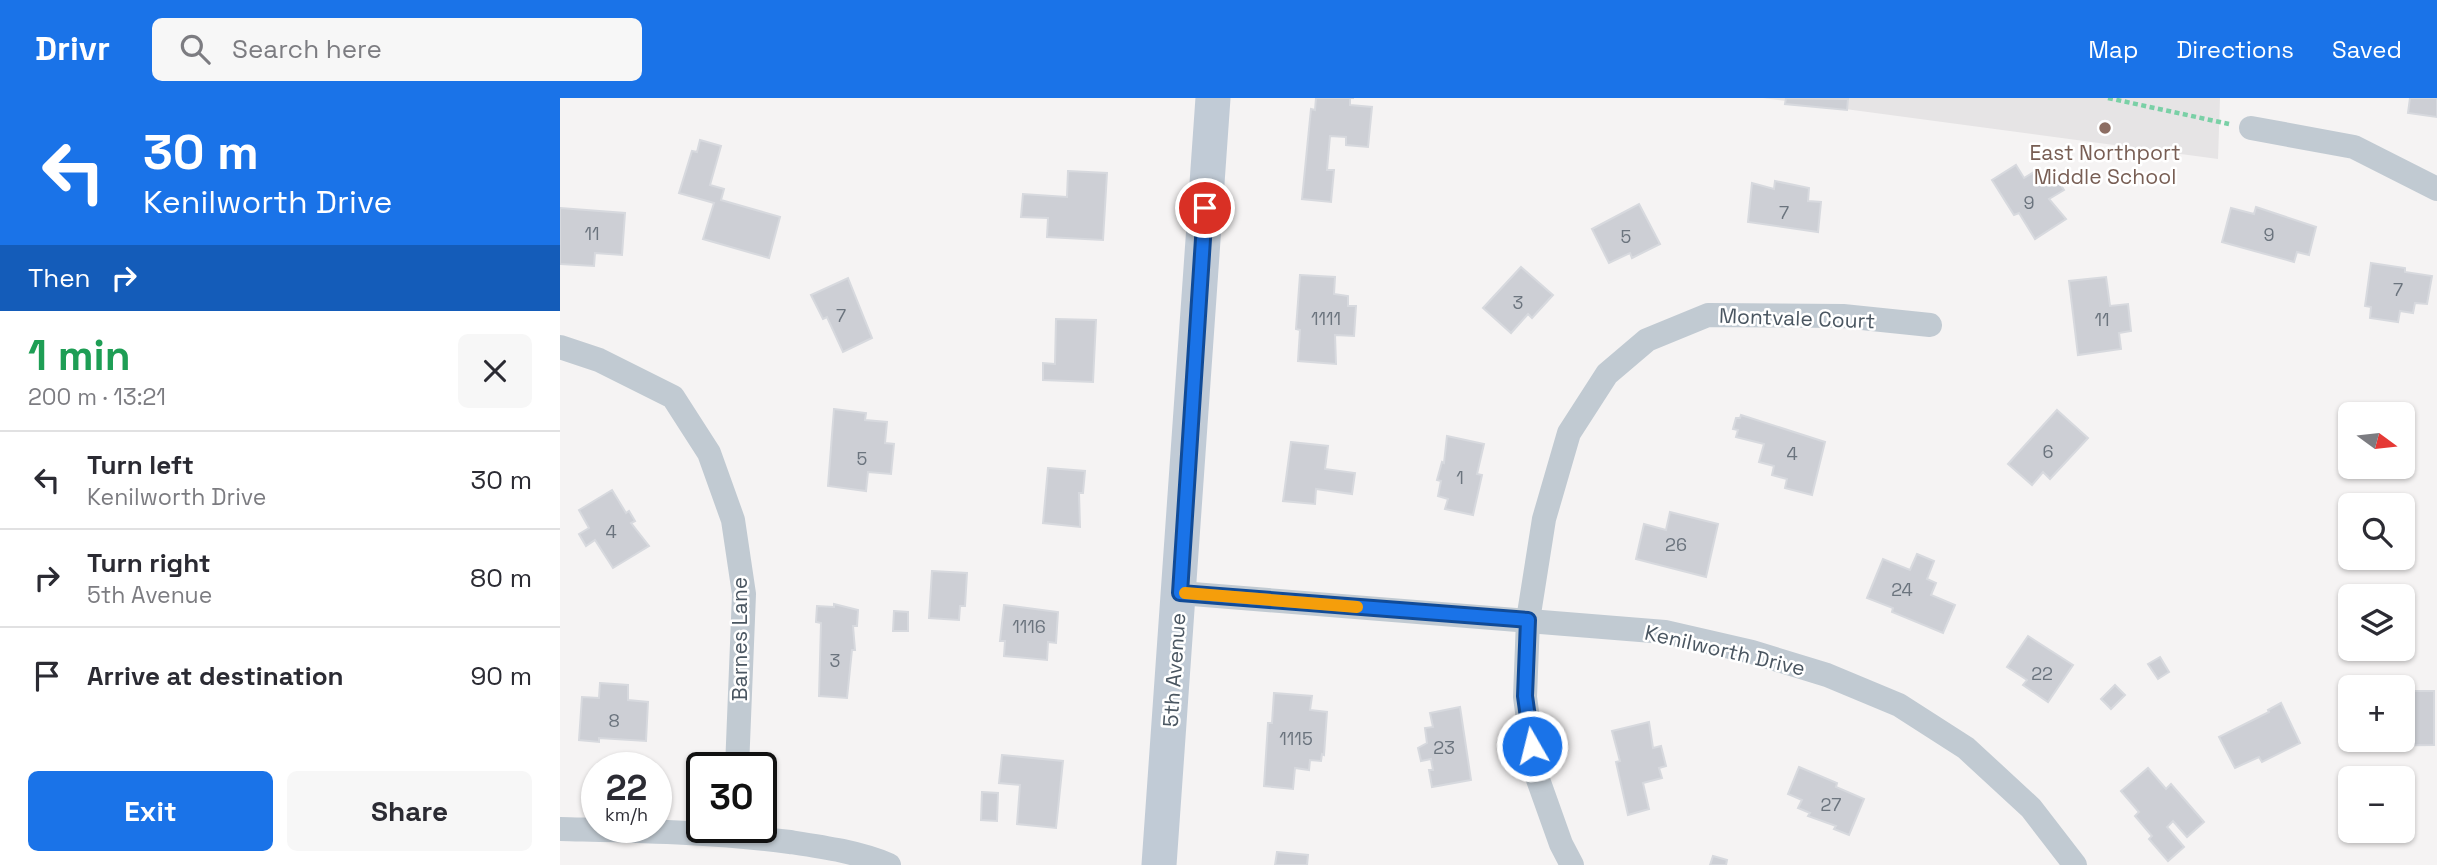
<!DOCTYPE html>
<meta charset="utf-8">
<style>
body{margin:0;font-family:"Space Grotesk",sans-serif;background:#f7f7f7;color:#2b2b33;height:100vh;display:flex;flex-direction:column;font-size:26px;white-space:nowrap}
*{box-sizing:border-box;margin:0}
p{font-size:23px;color:#7c7c81}
.icon{flex:none;width:38px;height:38px;fill:none;stroke:currentColor;stroke-width:2;stroke-linecap:round;stroke-linejoin:round}
.map{position:relative;flex:1;overflow:hidden}
.drawer{display:flex;flex-direction:column;background:#fff;width:560px}
.drawer>*{flex:none}
.top-card{background:#1a73e8;color:#fff;overflow:hidden}
.needle{width:46px;rotate:105deg}
.controls{position:absolute;left:1778px;top:304px;display:grid;gap:14px}
.controls a{display:grid;place-items:center;width:77px;height:77px;border-radius:10px;background:#fff;box-shadow:0 2px 5px #0004;font-size:35px}
.speed{position:absolute;left:21px;top:654px;display:flex;gap:14px;font-size:35px;font-weight:700;text-align:center}
.speed>*{display:grid;place-content:center;width:91px;height:91px;border-radius:50%;background:#fff;box-shadow:0 2px 5px #0004;line-height:1}
.speed small{font-size:18px;font-weight:400}
.speed .limit{border:4px solid #111;border-radius:10px;background:#fff;color:#111}
.pin{position:absolute;display:grid;place-items:center;width:60px;height:60px;color:#fff;margin:-30px;border:4px solid #fff;border-radius:50%;box-shadow:0 2px 7px #0007}
.me{position:absolute;width:77px;margin:-38px;rotate:352deg;stroke-linejoin:round;filter:drop-shadow(0 0 5px #0008)}
.turn{display:flex;align-items:center;gap:24px;height:147px;padding:0 28px;font-size:32px}
.turn .icon{width:91px;height:91px;stroke-width:2.5}
.turn b{display:block;font-size:49px;line-height:60px}
.then{display:flex;align-items:center;height:66px;padding:0 28px;background:#0003;gap:14px;font-size:26px}
.round{display:grid;place-items:center;flex:none;width:74px;height:74px;border-radius:10px;background:#f7f7f7}
.headline{display:flex;align-items:center;justify-content:space-between;height:119px;padding:0 28px}
h1{font-size:42px;font-weight:700;line-height:52px;color:#1e9e55}
.button{display:flex;gap:14px;margin-top:auto;padding:14px 28px}
.button a{flex:1;height:80px;border-radius:10px;background:#1a73e8;color:#fff;font-size:28px;font-weight:700;line-height:80px;text-align:center}
.button a+a{background:#f7f7f7;color:#2b2b33}
ul{padding:0;list-style:none}
li{display:flex;align-items:center;gap:21px;height:98px;padding:0 28px;border-top:2px solid #e1e1e2}
li div{flex:1}
li b{display:block;font-size:26px}
li em{font-style:normal}
header{display:flex;align-items:center;gap:42px;box-sizing:border-box;height:98px;padding:0 35px;background:#1a73e8;color:#fff}
header strong{font-size:33px}
nav{display:flex;gap:38px;margin-inline-start:auto;font-size:24px}
.search{width:490px;height:63px;background:#f7f7f7;display:flex;align-items:center;gap:18px;box-sizing:border-box;padding:0 24px;border-radius:10px;color:#7c7c81;font-size:26px}
main{display:flex;flex:1;min-height:0}
.map>svg:first-child{display:block}
.education{fill:#e6e4e5}
.building{fill:#cdcfd5;stroke:#d7d9de;stroke-width:2}
.lines{fill:none;stroke-linecap:round;stroke-linejoin:round}
.path{stroke:#7ad0a6;stroke-width:4.5;stroke-dasharray:5 3.5;stroke-linecap:butt}
.street{stroke:#c1cad2;stroke-width:24}
.secondary{stroke:#c1cbd6;stroke-width:35}
.route-casing{stroke:#114b97;stroke-width:18}
.route{stroke:#1a73e8;stroke-width:12}
.slow{stroke:#f59e0b;stroke-width:12}
.education-dot{fill:#8d6e63;stroke:#fff;stroke-width:2.5}
.labels{text-anchor:middle;dominant-baseline:central;stroke-width:5;stroke-linejoin:round;paint-order:stroke}
.number-label{font-size:18px;fill:#6b747e}
.education-label{font-size:21px;fill:#785e54;stroke:#fff}
.street-label{font-size:21px;fill:#4a5661;stroke:#fff}
</style>
<header>
<strong>Drivr</strong>
<div class="search"><svg class="icon" aria-label="search" viewBox="0 0 24 24"><circle cx="10" cy="10" r="6"/><path d="M15 15l6 6"/></svg>Search here</div>
<nav><a>Map</a><a>Directions</a><a>Saved</a></nav>
</header>
<main>
<section class="drawer">
<div class="top-card">
<div class="turn"><svg class="icon" aria-label="left" viewBox="0 0 24 24"><path d="M17 20v-9H6M10 6l-5 5 5 5"/></svg><div><b>30 m</b>Kenilworth Drive</div></div>
<div class="then">Then<svg class="icon" aria-label="right" viewBox="0 0 24 24"><path d="M7 20v-9h11M14 6l5 5-5 5"/></svg></div>
</div>
<div class="headline"><div><h1>1 min</h1><p>200 m · 13:21</p></div><a class="round"><svg class="icon" aria-label="close" viewBox="0 0 24 24"><path d="M6 6l12 12M18 6L6 18"/></svg></a></div>
<ul>
<li><svg class="icon" aria-label="left" viewBox="0 0 24 24"><path d="M17 20v-9H6M10 6l-5 5 5 5"/></svg><div><b>Turn left</b><p>Kenilworth Drive</p></div><em>30 m</em></li>
<li><svg class="icon" aria-label="right" viewBox="0 0 24 24"><path d="M7 20v-9h11M14 6l5 5-5 5"/></svg><div><b>Turn right</b><p>5th Avenue</p></div><em>80 m</em></li>
<li><svg class="icon" aria-label="arrive" viewBox="0 0 24 24"><path d="M6 21V4h12l-3 4 3 4H6"/></svg><div><b>Arrive at destination</b></div><em>90 m</em></li>
</ul>
<div class="button"><a>Exit</a><a>Share</a></div>
</section>
<div class="map">
<svg width="1877" height="767" viewBox="0 0 1877 767">
<rect width="100%" height="100%" fill="#f5f3f3"/>
<polygon class="education" points="1203,0 1660,0 1658,61"/>
<g class="building">
<polygon points="756,0 794,0 790,0 790,7 812,9 808,49 786,47 786,39 770,38 767,72 774,72 771,104 742,101 751,11 755,12"/>
<polygon points="1226,0 1288,1 1287,12 1225,6"/>
<polygon points="1850,0 1877,0 1877,19 1848,15"/>
<polygon points="140,42 161,48 150,87 164,91 161,102 220,119 209,160 143,141 154,105 119,95 132,53 137,54"/>
<polygon points="1456,67 1464,80 1474,74 1482,86 1495,78 1504,92 1489,101 1506,121 1475,141 1459,115 1454,117 1432,82"/>
<polygon points="508,73 547,75 543,142 487,139 488,120 461,119 463,96 507,99"/>
<polygon points="1215,83 1249,90 1248,103 1261,104 1258,134 1188,124 1192,85 1214,91"/>
<polygon points="1079,106 1100,146 1072,160 1070,155 1049,165 1032,131"/>
<polygon points="1696,109 1756,129 1749,157 1737,154 1734,164 1662,144 1671,110 1694,116"/>
<polygon points="0,110 65,115 62,157 35,155 34,168 0,166"/>
<polygon points="1811,165 1845,170 1845,174 1872,178 1867,206 1855,205 1853,215 1840,213 1838,224 1810,220 1811,209 1805,208"/>
<polygon points="961,169 993,197 972,220 968,216 951,235 923,210"/>
<polygon points="740,177 775,179 774,196 788,198 788,208 796,208 794,238 775,237 776,266 738,263 740,232 736,231"/>
<polygon points="1546,179 1550,208 1568,206 1571,233 1559,235 1561,251 1518,257 1509,183"/>
<polygon points="288,180 312,240 283,254 267,219 263,221 251,197"/>
<polygon points="496,221 536,222 533,284 483,282 483,265 495,266"/>
<polygon points="274,311 306,315 305,322 327,324 325,345 334,346 331,376 308,374 306,393 268,388"/>
<polygon points="1497,312 1528,340 1490,381 1483,374 1472,387 1448,366"/>
<polygon points="1181,317 1265,344 1252,397 1225,390 1227,381 1212,377 1214,368 1199,364 1204,346 1176,339 1178,332 1173,331 1176,320 1180,320"/>
<polygon points="887,338 924,346 917,376 922,377 913,417 885,411 888,401 878,398 881,383 877,382 882,364 884,365"/>
<polygon points="731,344 768,348 765,371 795,375 792,396 756,391 755,406 723,403"/>
<polygon points="488,370 525,373 523,395 519,395 520,429 483,425"/>
<polygon points="52,392 66,415 69,413 75,423 71,425 89,448 53,470 35,442 26,448 19,436 29,430 19,412"/>
<polygon points="1110,414 1158,426 1146,479 1076,461 1084,426 1106,432"/>
<polygon points="1357,456 1374,463 1367,481 1376,485 1371,497 1395,507 1383,535 1332,514 1333,510 1307,500 1323,461 1350,472"/>
<polygon points="372,473 407,475 405,508 400,508 399,522 369,520"/>
<polygon points="274,506 298,512 297,528 293,528 295,552 292,552 287,600 259,598 261,525 256,524 257,508 274,509"/>
<polygon points="444,507 498,514 496,545 488,544 487,562 444,558 445,543 440,543"/>
<polygon points="334,513 348,514 348,533 333,533"/>
<polygon points="1468,538 1513,567 1488,604 1463,587 1467,582 1447,569"/>
<polygon points="1600,559 1609,574 1598,581 1588,566"/>
<polygon points="40,585 68,587 68,602 88,604 86,643 39,640 39,644 19,642 22,599 39,600"/>
<polygon points="1555,587 1565,597 1551,611 1541,601"/>
<polygon points="1843,593 1874,593 1874,647 1803,648 1803,642 1843,642"/>
<polygon points="714,595 752,598 750,612 767,614 764,657 762,656 761,663 750,662 749,672 735,670 733,691 704,688 708,625 712,625"/>
<polygon points="1721,605 1740,645 1702,664 1699,659 1675,670 1659,639 1709,614 1708,612"/>
<polygon points="900,609 911,682 872,689 869,672 873,672 871,661 861,663 858,650 867,645 865,630 873,629 870,615"/>
<polygon points="1089,624 1093,650 1101,648 1106,668 1099,670 1102,680 1083,685 1089,711 1068,717 1056,664 1060,663 1052,633"/>
<polygon points="442,657 503,663 496,730 457,726 460,687 439,685"/>
<polygon points="1239,669 1277,685 1276,689 1304,701 1289,737 1274,731 1276,728 1248,718 1250,715 1238,710 1242,702 1228,696"/>
<polygon points="1588,670 1606,691 1611,686 1644,724 1627,739 1613,723 1607,729 1624,749 1608,763 1589,741 1592,738 1575,718 1579,714 1561,693"/>
<polygon points="422,694 438,695 437,723 421,722"/>
<polygon points="717,754 748,757 747,767 715,767"/>
<polygon points="1153,758 1167,762 1166,767 1150,767"/>
</g>
<g class="lines">
<polyline class="path" points="1548,0 1669,26"/>
<g class="street">
<polyline points="1691,30 1794,49 1877,91"/>
<polyline points="0,249 39,262 113,299 149,355 173,422 184,496 177,670"/>
<polyline points="620,495 1105,534 1192,554 1267,577 1339,607 1406,650 1471,710 1515,767"/>
<path d="M0 731C77 733 154 734 230 744 263 749 298 754 329 767"/>
<polyline points="1012,767 1001,746 975,673 965,599 968,522 984,421 1009,335 1047,276 1087,242 1148,217 1283,218 1370,227"/>
</g>
<polyline class="secondary" points="599,767 653,0"/>
</g>
<g class="lines">
<g class="route-casing">
<polyline id="route" points="645,110 620,495 968,522 965,598 972,648"/>
</g>
<use href="#route" class="route"/>
<polyline class="slow" points="625,495 797,509"/>
</g>
<circle class="education-dot" cx="1545" cy="30" r="7"/>
<g class="labels">
<g class="number-label">
<text x="1469" y="104">9</text>
<text x="1224" y="114">7</text>
<text x="32" y="135">11</text>
<text x="1709" y="136">9</text>
<text x="1066" y="138">5</text>
<text x="1838" y="191">7</text>
<text x="958" y="204">3</text>
<text x="281" y="217">7</text>
<text x="766" y="220">1111</text>
<text x="1542" y="221">11</text>
<text x="1488" y="353">6</text>
<text x="1232" y="355">4</text>
<text x="302" y="360">5</text>
<text x="900" y="379">1</text>
<text x="51" y="433">4</text>
<text x="1116" y="446">26</text>
<text x="1342" y="491">24</text>
<text x="469" y="528">1116</text>
<text x="275" y="562">3</text>
<text x="1482" y="575">22</text>
<text x="54" y="622">8</text>
<text x="736" y="640">1115</text>
<text x="884" y="649">23</text>
<text x="1271" y="706">27</text>
</g>
<g class="education-label">
<text x="1545" y="54">East Northport<tspan x="1545" dy="24">Middle School</tspan></text>
</g>
<g class="street-label">
<text transform="translate(1237 220) rotate(2)">Montvale Court</text>
<text transform="translate(179 541) rotate(-90)">Barnes Lane</text>
<text transform="translate(1165 552) rotate(13)">Kenilworth Drive</text>
<text transform="translate(614 572) rotate(-86)">5th Avenue</text>
</g>
</g>
</svg>
<div class="controls">
<a><svg class="needle" viewBox="-14 -14 28 28"><path d="M0-13l5 13h-10z" fill="#e53935"/><path d="M0 13l5-13h-10z" fill="#7c7c81"/></svg></a>
<a><svg class="icon" aria-label="search" viewBox="0 0 24 24"><circle cx="10" cy="10" r="6"/><path d="M15 15l6 6"/></svg></a>
<a><svg class="icon" aria-label="layers" viewBox="0 0 24 24"><path d="M12 4l9 5-9 5-9-5zM3 14l9 5 9-5"/></svg></a>
<a>+</a>
<a>−</a>
</div>
<div class="speed"><div>22<small>km/h</small></div><div class="limit">30</div></div>
<div class="pin" style="left:645px;top:110px;background:#d93025"><svg class="icon" aria-label="arrive" viewBox="0 0 24 24"><path d="M6 21V4h12l-3 4 3 4H6"/></svg></div>
<svg class="me" style="left:972px;top:648px" viewBox="-20 -20 40 40"><circle r="17" fill="#1a73e8" stroke="#fff" stroke-width="3"/><path d="M0-11L8 9 0 5-8 9z" fill="#fff"/></svg>
</div>
</main>
